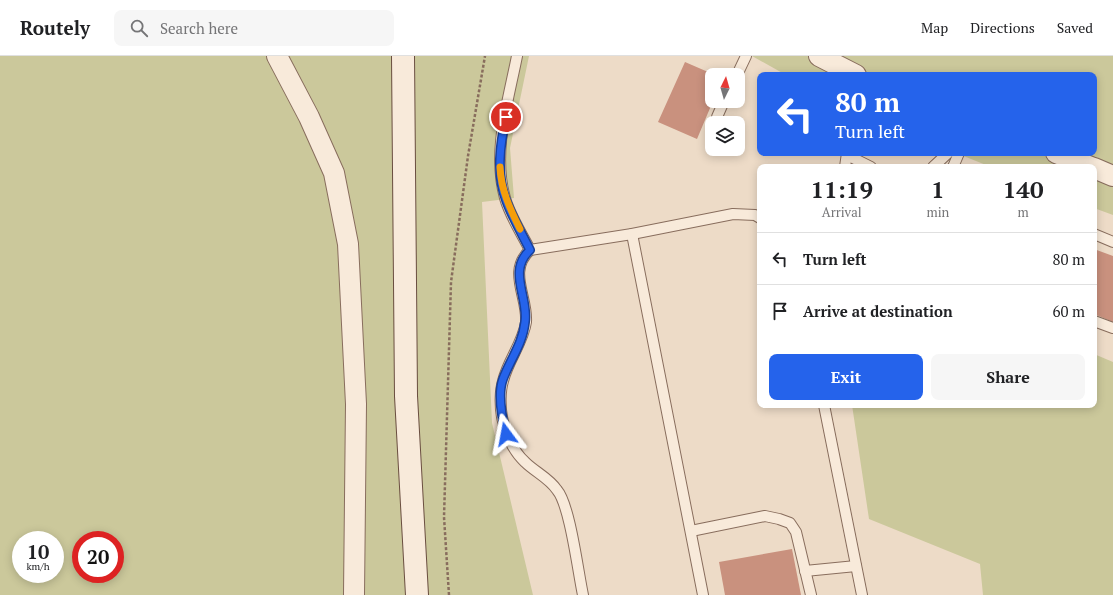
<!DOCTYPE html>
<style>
body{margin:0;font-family:"PT Serif",serif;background:#f6f6f6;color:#202124;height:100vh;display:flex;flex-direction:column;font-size:15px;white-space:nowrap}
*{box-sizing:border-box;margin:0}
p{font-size:13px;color:#757577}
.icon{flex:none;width:22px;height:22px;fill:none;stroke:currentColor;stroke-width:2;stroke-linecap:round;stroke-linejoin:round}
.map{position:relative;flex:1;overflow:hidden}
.sheet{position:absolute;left:757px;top:108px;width:340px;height:244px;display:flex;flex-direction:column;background:#fff;border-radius:8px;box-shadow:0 2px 10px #0003}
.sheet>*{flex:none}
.guide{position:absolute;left:757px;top:16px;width:340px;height:84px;border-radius:8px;box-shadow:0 2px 10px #0003;background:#2563eb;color:#fff;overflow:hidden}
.needle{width:26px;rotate:5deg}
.controls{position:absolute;left:705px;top:12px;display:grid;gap:8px}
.controls a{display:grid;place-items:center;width:40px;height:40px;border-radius:8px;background:#fff;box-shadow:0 2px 10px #0003;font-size:20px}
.speed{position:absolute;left:12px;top:475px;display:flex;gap:8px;font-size:20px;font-weight:700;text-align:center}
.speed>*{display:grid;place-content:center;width:52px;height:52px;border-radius:50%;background:#fff;box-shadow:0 2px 10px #0003;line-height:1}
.speed small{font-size:10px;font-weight:400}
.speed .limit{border:6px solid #d22;background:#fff;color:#111}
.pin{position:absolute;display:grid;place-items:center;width:34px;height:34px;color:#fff;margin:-17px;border:2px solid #fff;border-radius:50%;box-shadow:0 1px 4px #0007}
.me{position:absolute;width:44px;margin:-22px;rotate:347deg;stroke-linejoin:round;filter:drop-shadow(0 0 3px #0008)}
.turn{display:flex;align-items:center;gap:14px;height:84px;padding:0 12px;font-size:18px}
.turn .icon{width:52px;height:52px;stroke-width:2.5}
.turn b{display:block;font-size:28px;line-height:34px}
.eta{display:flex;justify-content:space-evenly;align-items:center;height:68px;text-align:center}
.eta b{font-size:24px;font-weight:700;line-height:28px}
.cta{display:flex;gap:8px;margin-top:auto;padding:8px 12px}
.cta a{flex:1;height:46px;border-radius:8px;background:#2563eb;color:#fff;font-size:16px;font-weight:700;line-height:46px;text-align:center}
.cta a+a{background:#f6f6f6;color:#202124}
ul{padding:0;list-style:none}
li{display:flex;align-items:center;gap:12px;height:52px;padding:0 12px;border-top:1px solid #e0e0e0}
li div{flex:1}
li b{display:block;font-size:15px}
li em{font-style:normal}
header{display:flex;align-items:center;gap:24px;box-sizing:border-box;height:56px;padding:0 20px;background:#fff;border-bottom:1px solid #e0e0e0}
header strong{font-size:19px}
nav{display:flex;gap:22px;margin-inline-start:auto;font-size:14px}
.search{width:280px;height:36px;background:#f6f6f6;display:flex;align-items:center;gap:10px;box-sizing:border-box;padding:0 14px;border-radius:8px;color:#757577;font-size:15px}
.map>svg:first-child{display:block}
.green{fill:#cbc89b;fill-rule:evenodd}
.building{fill:#c9917e}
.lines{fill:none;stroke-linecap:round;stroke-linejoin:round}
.service-casing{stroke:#886d5d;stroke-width:12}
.minor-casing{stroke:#886d5d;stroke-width:22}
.secondary-casing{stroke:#6a4e40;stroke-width:24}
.path{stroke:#886d5d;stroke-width:2.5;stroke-dasharray:3 2;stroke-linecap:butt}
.service{stroke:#f8eada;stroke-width:10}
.minor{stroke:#f8eada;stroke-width:20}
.secondary{stroke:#f8eada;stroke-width:22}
.route-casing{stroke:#184099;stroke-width:10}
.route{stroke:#2563eb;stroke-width:7}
.slow{stroke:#f59e0b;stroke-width:7}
</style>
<header>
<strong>Routely</strong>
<div class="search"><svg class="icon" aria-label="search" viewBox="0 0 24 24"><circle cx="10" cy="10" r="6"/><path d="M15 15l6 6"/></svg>Search here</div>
<nav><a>Map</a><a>Directions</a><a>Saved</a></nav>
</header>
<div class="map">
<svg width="1113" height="539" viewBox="0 0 1113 539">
<rect width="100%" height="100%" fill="#eddbc7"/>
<g class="green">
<path d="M0 0H529L510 92 514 142 482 146 492 367 533 539H0ZM21 484H55V518H21ZM81 484H115V518H81Z"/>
<polygon points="752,0 1113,0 1113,159 1094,152 1094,111 991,111 956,97 1094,97 1094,19 786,19"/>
<polygon points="1094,298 1113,306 1113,539 983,539 980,508 869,463 852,349 1094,349"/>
</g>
<g class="building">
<polygon points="685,6 715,19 712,19 713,45 697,83 658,66"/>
<polygon points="1094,193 1113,200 1113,266 1094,258"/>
<polygon points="792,493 801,539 725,539 719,506"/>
</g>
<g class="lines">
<g class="service-casing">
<g id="service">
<path d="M517 0C508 46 492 96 505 142 510 160 522 178 530 194L632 178 733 158 755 159 760 162"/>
<polyline points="737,19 746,0"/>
<polyline points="717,61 724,45"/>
<polyline points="847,99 871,111"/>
<polyline points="845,111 847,97"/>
<polyline points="933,111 948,97"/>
<polyline points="953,111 959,97"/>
<polyline points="632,178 703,539"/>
<polyline points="1094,178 1113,186"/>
<path d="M530 194C507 215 528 241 526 266 523 287 508 304 503 325 500 335 500 350 502 361 505 377 513 395 525 406 535 416 549 422 557 434 570 449 578 516 583 539"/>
<polyline points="1094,265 1113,272"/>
<polyline points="824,349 862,539"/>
<polyline points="691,475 765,460 779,463 790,467 796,476 811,539"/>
<polyline points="805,515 856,510"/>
</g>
</g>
<g class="minor-casing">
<g id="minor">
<polyline points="277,0 309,61 334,117 348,188 356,348 354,539"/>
<polyline points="819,0 856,19"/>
<polyline points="1056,97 1091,111"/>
<polyline points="1094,112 1113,120"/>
</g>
</g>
<g class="secondary-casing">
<polyline id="secondary" points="403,0 406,340 417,539"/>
</g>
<polyline class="path" points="449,539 444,461 451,226 468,100 485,0"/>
<use href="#service" class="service"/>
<use href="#minor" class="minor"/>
<use href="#secondary" class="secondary"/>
</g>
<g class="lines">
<g class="route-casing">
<path id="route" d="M506 61C500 88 496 118 506 144 512 161 522 178 530 194 507 215 529 242 525 266 523 287 510 304 503 323 497 339 502 362 506 378"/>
</g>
<use href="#route" class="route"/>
<path class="slow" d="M500 111C501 134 510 153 520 173"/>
</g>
</svg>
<div class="controls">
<a><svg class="needle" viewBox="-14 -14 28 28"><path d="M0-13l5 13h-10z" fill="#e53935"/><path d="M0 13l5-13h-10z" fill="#757577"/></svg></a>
<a><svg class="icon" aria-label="layers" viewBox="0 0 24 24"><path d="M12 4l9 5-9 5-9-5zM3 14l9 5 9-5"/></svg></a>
</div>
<div class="speed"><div>10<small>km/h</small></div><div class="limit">20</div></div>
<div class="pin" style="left:506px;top:61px;background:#d93025"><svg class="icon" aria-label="arrive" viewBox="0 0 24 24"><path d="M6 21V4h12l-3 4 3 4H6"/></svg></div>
<svg class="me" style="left:506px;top:378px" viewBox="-20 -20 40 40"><path d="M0-17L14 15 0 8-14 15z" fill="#2563eb" stroke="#fff" stroke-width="4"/></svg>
<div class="guide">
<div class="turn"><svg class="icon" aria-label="left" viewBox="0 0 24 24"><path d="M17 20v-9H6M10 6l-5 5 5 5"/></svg><div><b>80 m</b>Turn left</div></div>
</div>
<section class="sheet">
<div class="eta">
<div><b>11:19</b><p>Arrival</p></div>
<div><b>1</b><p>min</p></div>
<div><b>140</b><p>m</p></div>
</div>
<ul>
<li><svg class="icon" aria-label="left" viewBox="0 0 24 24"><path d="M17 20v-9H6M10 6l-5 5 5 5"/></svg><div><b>Turn left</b></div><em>80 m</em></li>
<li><svg class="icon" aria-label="arrive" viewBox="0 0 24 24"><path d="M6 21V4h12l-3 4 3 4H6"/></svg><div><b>Arrive at destination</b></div><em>60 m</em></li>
</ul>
<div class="cta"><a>Exit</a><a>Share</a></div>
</section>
</div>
